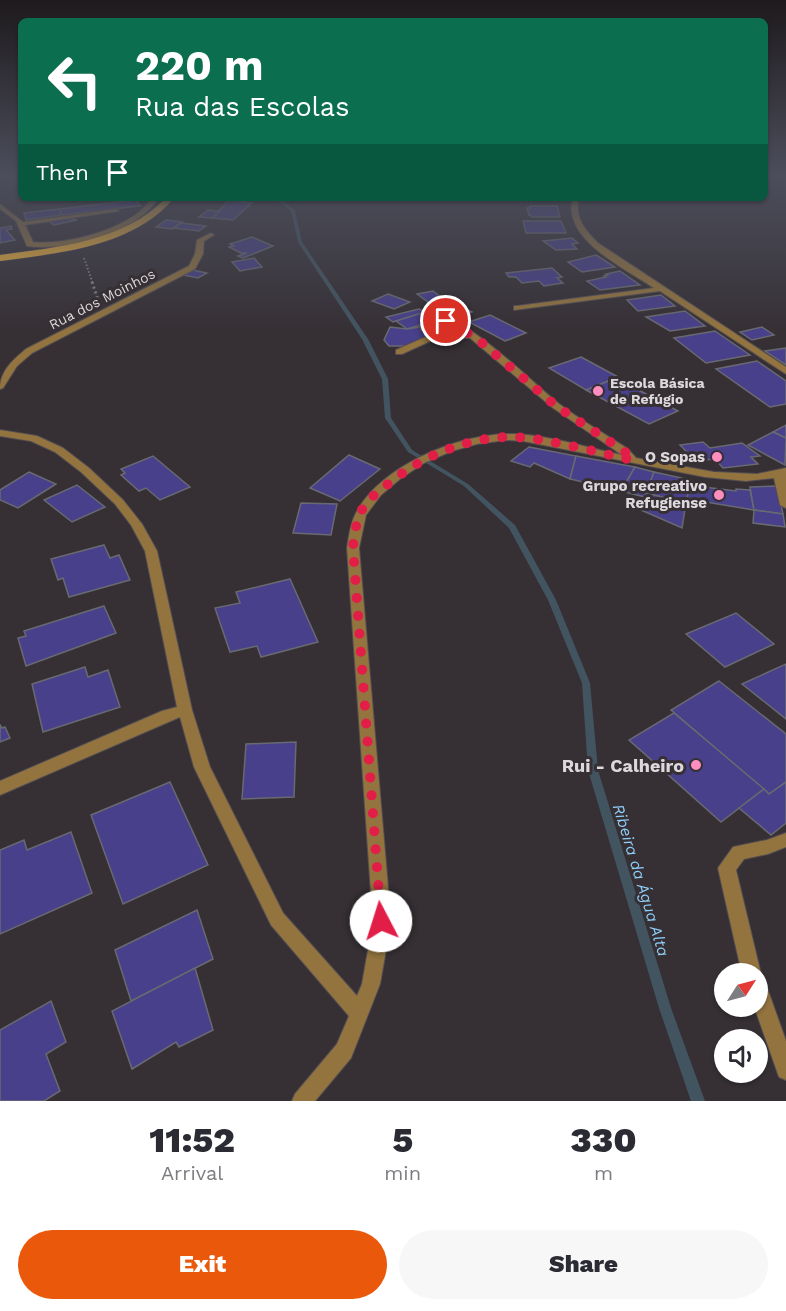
<!DOCTYPE html>
<meta charset="utf-8">
<style>
body{margin:0;font-family:"Work Sans",sans-serif;background:#f7f7f7;color:#2b2b33;height:100vh;display:flex;flex-direction:column;font-size:22px;white-space:nowrap}
*{box-sizing:border-box;margin:0}
p{font-size:20px;color:#7c7c81}
.icon{flex:none;width:33px;height:33px;fill:none;stroke:currentColor;stroke-width:2;stroke-linecap:round;stroke-linejoin:round}
.map{position:relative;height:1101px;overflow:hidden}
.sheet{display:flex;flex-direction:column;background:#fff;flex:1}
.sheet>*{flex:none}
.top-card{position:absolute;left:18px;top:18px;width:750px;height:183px;border-radius:9px;box-shadow:0 2px 4px #0004;background:#0b6e4f;color:#fff;overflow:hidden}
.needle{width:39px;rotate:54deg}
.buttons{position:absolute;left:714px;top:963px;display:grid;gap:12px}
.buttons a{display:grid;place-items:center;width:54px;height:54px;border-radius:50%;background:#fff;box-shadow:0 2px 4px #0004;font-size:30px}
.pin{position:absolute;display:grid;place-items:center;width:51px;height:51px;color:#fff;margin:-26px;border:3px solid #fff;border-radius:50%;box-shadow:0 2px 6px #0007}
.me{position:absolute;width:66px;margin:-33px;rotate:355deg;stroke-linejoin:round;filter:drop-shadow(0 0 4px #0008)}
.turn{display:flex;align-items:center;gap:21px;height:126px;padding:0 18px;font-size:27px}
.turn .icon{width:78px;height:78px;stroke-width:2.5}
.turn b{display:block;font-size:42px;line-height:51px}
.then{display:flex;align-items:center;height:57px;padding:0 18px;background:#0003;gap:12px;font-size:22px}
.eta{display:flex;justify-content:space-evenly;align-items:center;height:102px;text-align:center}
.eta b{font-size:36px;font-weight:800;line-height:42px}
.button{display:flex;gap:12px;margin-top:auto;padding:12px 18px}
.button a{flex:1;height:69px;border-radius:36px;background:#ea580c;color:#fff;font-size:24px;font-weight:800;line-height:69px;text-align:center}
.button a+a{background:#f7f7f7;color:#2b2b33}
.map>svg:first-child{display:block}
.lines{fill:none;stroke-linecap:round;stroke-linejoin:round}
.stream{fill:#435461;fill-rule:evenodd}
.building{fill:#48408a;stroke:#696971;stroke-width:1.5}
.lane-casing{stroke:#544e53;stroke-width:2}
.street-casing{stroke:#544e53;stroke-width:2}
.primary-casing{stroke:#544e53;stroke-width:1}
.path-far1{stroke:#898488;stroke-width:2;stroke-dasharray:1.5 2;stroke-linecap:butt}
.path{stroke:#898488;stroke-width:3;stroke-dasharray:2 3;stroke-linecap:butt}
.lane{fill:#93743f;fill-rule:evenodd}
.street{fill:#93743f;fill-rule:evenodd}
.primary{fill:#f4b436;fill-rule:evenodd}
.route{stroke:#e11d48;stroke-width:10;stroke-dasharray:0 18}
.poi-dot{fill:#fd8ebf;stroke:#363035;stroke-width:2}
.labels{text-anchor:middle;dominant-baseline:central;stroke-width:6;stroke-linejoin:round;paint-order:stroke}
.far-street-label{font-size:14px;fill:#dcd8db;stroke:#363035}
.far-poi-label{font-size:14px;font-weight:bold;fill:#dcd8db;stroke:#363035;text-anchor:start}
.poi-label{font-size:15px;font-weight:bold;fill:#dcd8db;stroke:#363035;text-anchor:end}
.water-label{font-size:16px;font-style:italic;fill:#8dcdf8;stroke:#363035}
.near-poi-label{font-size:18px;font-weight:bold;fill:#dcd8db;stroke:#363035;text-anchor:end}
</style>
<div class="map">
<svg width="786" height="1101" viewBox="0 0 786 1101">
<rect width="100%" height="100%" fill="#363035"/>
<g class="lines">
<polygon class="stream" points="269,198 280,199 295,210 302,242 368,339 388,379 391,418 412,450 468,484 515,525 556,600 590,683 598,770 671,1008 705,1101 691,1101 659,1008 588,770 582,683 548,600 509,528 464,486 408,452 385,418 382,379 362,339 298,242 291,211 278,201"/>
</g>
<g class="building">
<polygon points="136,200 140,206 62,215 59,209"/>
<polygon points="229,200 252,203 233,220 212,218"/>
<polygon points="530,206 557,206 560,217 532,217 529,215 527,208 530,208"/>
<polygon points="59,209 62,215 26,220 24,213"/>
<polygon points="208,210 218,211 220,211 212,218 199,217"/>
<polygon points="65,218 77,220 54,225 49,222"/>
<polygon points="166,220 182,222 172,229 156,227"/>
<polygon points="523,221 561,221 566,233 526,233"/>
<polygon points="181,223 206,226 199,231 174,228"/>
<polygon points="11,226 12,229 6,230 15,240 0,243 0,228"/>
<polygon points="252,237 273,246 243,258 238,256 247,253 241,253 229,247 234,246 230,244"/>
<polygon points="572,238 578,243 572,244 577,249 556,250 543,241"/>
<polygon points="596,255 615,267 582,272 568,262"/>
<polygon points="254,258 262,267 240,271 232,262"/>
<polygon points="552,268 562,277 557,278 563,283 544,286 539,281 522,283 516,277 509,277 506,273"/>
<polygon points="193,270 207,273 198,278 183,275"/>
<polygon points="620,271 640,285 600,290 587,281 606,277 604,276 608,275 606,274"/>
<polygon points="433,291 445,300 432,305 417,294"/>
<polygon points="388,294 410,302 394,309 372,301"/>
<polygon points="661,295 675,306 638,311 627,300"/>
<polygon points="456,304 472,312 456,318 440,310"/>
<polygon points="419,309 425,312 393,322 386,317"/>
<polygon points="685,311 705,326 670,331 646,317"/>
<polygon points="425,312 441,323 427,326 424,324 407,329 396,321"/>
<polygon points="490,315 526,333 505,341 469,322"/>
<polygon points="444,322 456,331 437,333 427,326"/>
<polygon points="390,327 407,329 419,327 432,335 413,346 389,346 384,340"/>
<polygon points="762,327 774,335 752,340 740,332"/>
<polygon points="715,331 750,355 706,363 674,338"/>
<polygon points="786,348 786,365 765,351"/>
<polygon points="581,357 618,377 586,390 549,368"/>
<polygon points="757,361 786,381 786,404 770,407 716,369"/>
<polygon points="616,378 678,411 649,424 586,390"/>
<polygon points="786,425 786,438 773,432"/>
<polygon points="773,432 786,438 785,465 748,445"/>
<polygon points="703,442 710,448 742,443 760,456 751,457 758,464 723,468 715,459 696,461 680,445"/>
<polygon points="529,447 576,456 570,479 534,463 530,467 511,461"/>
<polygon points="349,455 380,469 340,501 310,488"/>
<polygon points="153,456 190,487 160,500 146,488 139,491 121,475 125,473 121,469"/>
<polygon points="576,456 635,467 621,491 570,479"/>
<polygon points="635,467 654,472 645,497 621,491"/>
<polygon points="29,472 56,484 18,508 0,500 0,490"/>
<polygon points="654,472 691,480 686,503 646,493"/>
<polygon points="690,482 704,484 704,487 736,491 736,489 750,490 754,510 687,499"/>
<polygon points="77,485 105,507 72,522 44,500"/>
<polygon points="777,486 783,514 754,510 750,487"/>
<polygon points="646,493 686,503 682,528 641,510"/>
<polygon points="301,503 337,504 331,535 293,533"/>
<polygon points="754,510 783,514 785,527 753,523"/>
<polygon points="104,545 110,558 119,555 130,580 69,597 63,578 58,580 51,559"/>
<polygon points="290,579 318,642 261,657 257,646 230,652 215,608 240,603 236,592"/>
<polygon points="104,606 116,633 26,666 18,638 26,636 24,631"/>
<polygon points="736,613 774,644 725,667 686,634"/>
<polygon points="786,664 786,719 742,684"/>
<polygon points="85,667 88,677 108,670 120,707 43,732 32,684"/>
<polygon points="719,681 786,734 786,782 769,794 671,710"/>
<polygon points="674,713 764,789 721,822 629,740"/>
<polygon points="0,725 2,728 5,727 10,738 0,742"/>
<polygon points="296,742 294,797 242,799 246,744"/>
<polygon points="170,782 208,865 123,904 91,815"/>
<polygon points="786,782 786,823 771,835 739,808 764,789 769,794"/>
<polygon points="71,832 92,893 0,934 0,850 24,840 27,850"/>
<polygon points="197,910 213,959 131,1001 115,950"/>
<polygon points="195,968 213,1030 179,1047 176,1042 132,1069 112,1011"/>
<polygon points="51,1001 66,1042 46,1054 60,1091 44,1101 0,1101 0,1030"/>
</g>
<g class="lines">
<g class="lane-casing">
<polygon id="lane" points="786,833 786,847 768,854 744,859 736,870 761,974 759,980 765,982 786,1041 786,1080 779,1077 754,1006 758,1006 758,974 742,974 718,868 733,847 767,840"/>
</g>
<g class="street-casing">
<g id="street">
<path d="M152 198H158C139 232 64 252 27 246L16 221 0 209V204L23 222 116 209 119 211 25 225 33 242C66 246 134 228 152 198Z"/>
<path d="M573 198H579C574 218 585 230 598 243L786 367V374L660 291 514 310V306H517L654 288C626 269 561 239 573 198Z"/>
<path d="M211 233 214 235 204 241 203 254 195 269 32 353 17 366 3 388 0 389C0 371 13 360 26 349L189 266 195 254 197 240Z"/>
<path d="M443 319C467 317 536 386 558 403 580 420 605 434 628 449L636 458 714 472 757 474 786 468V508L780 505 774 478 746 481 705 477 523 441 506 440 477 444 452 451 424 463 400 479 381 495 366 515 359 548 391 922 380 984 351 1058 315 1101H292L295 1094 337 1044 349 1016 271 925 194 767 180 717 0 795V781L162 711 177 707 145 551 131 525 115 504 81 472 55 452 31 441 0 436V430L37 436 63 448 89 468 123 500 142 524 157 551 192 710 210 767 283 913 357 996 362 984 373 922 347 548C349 536 350 524 356 513 381 465 462 432 514 434 549 435 587 448 622 455L553 408 470 338H437L402 354H396V350L430 335 421 330V326H427L438 332H460L443 323Z"/>
</g>
</g>
<g class="primary-casing">
<path id="primary" d="M166 198H174C133 247 59 253 0 261V255C58 247 123 242 166 198Z"/>
</g>
<polyline class="path-far1" points="84,258 93,284"/>
<polyline class="path" points="92,282 98,300"/>
<use href="#lane" class="lane"/>
<use href="#street" class="street"/>
<use href="#primary" class="primary"/>
</g>
<linearGradient id="sky" x2="0" y2="1"><stop stop-color="#1e1a1d"/><stop offset="0.53" stop-color="#4c4e5c"/><stop offset="1" stop-color="#4c4e5c" stop-opacity="0"/></linearGradient>
<rect width="786" height="331" fill="url(#sky)"/>
<g class="lines">
<path class="route" d="M381 921 353 548C354 532 357 518 365 504 369 498 377 494 382 489 417 459 460 439 507 437 541 436 597 453 633 460L624 451 556 406 475 337 446 321"/>
</g>
<g class="poi-dot">
<circle cx="598" cy="391" r="6"/>
<circle cx="717" cy="457" r="6"/>
<circle cx="719" cy="495" r="6"/>
<circle cx="696" cy="765" r="6"/>
</g>
<g class="labels">
<g class="far-street-label">
<text transform="translate(102 299) rotate(-27)">Rua dos Moinhos</text>
</g>
<g class="far-poi-label">
<text x="610" y="383">Escola Básica<tspan x="610" dy="16">de Refúgio</tspan></text>
</g>
<g class="poi-label">
<text x="705" y="457">O Sopas</text>
<text x="707" y="486">Grupo recreativo<tspan x="707" dy="17">Refugiense</tspan></text>
</g>
<g class="water-label">
<text transform="translate(641 880) rotate(73)">Ribeira da Água Alta</text>
</g>
<g class="near-poi-label">
<text x="684" y="765">Rui - Calheiro</text>
</g>
</g>
</svg>
<div class="buttons">
<a><svg class="needle" viewBox="-14 -14 28 28"><path d="M0-13l5 13h-10z" fill="#e53935"/><path d="M0 13l5-13h-10z" fill="#7c7c81"/></svg></a>
<a><svg class="icon" aria-label="sound" viewBox="0 0 24 24"><path d="M4 9h4l5-4v14l-5-4H4zM17 9q2 3 0 6"/></svg></a>
</div>
<div class="pin" style="left:446px;top:321px;background:#d93025"><svg class="icon" aria-label="arrive" viewBox="0 0 24 24"><path d="M6 21V4h12l-3 4 3 4H6"/></svg></div>
<svg class="me" style="left:381px;top:921px" viewBox="-20 -20 40 40"><circle r="19" fill="#fff"/><path d="M0-13L10 11 0 6-10 11z" fill="#e11d48"/></svg>
<div class="top-card">
<div class="turn"><svg class="icon" aria-label="left" viewBox="0 0 24 24"><path d="M17 20v-9H6M10 6l-5 5 5 5"/></svg><div><b>220 m</b>Rua das Escolas</div></div>
<div class="then">Then<svg class="icon" aria-label="arrive" viewBox="0 0 24 24"><path d="M6 21V4h12l-3 4 3 4H6"/></svg></div>
</div>
</div>
<section class="sheet">
<div class="eta">
<div><b>11:52</b><p>Arrival</p></div>
<div><b>5</b><p>min</p></div>
<div><b>330</b><p>m</p></div>
</div>
<div class="button"><a>Exit</a><a>Share</a></div>
</section>
